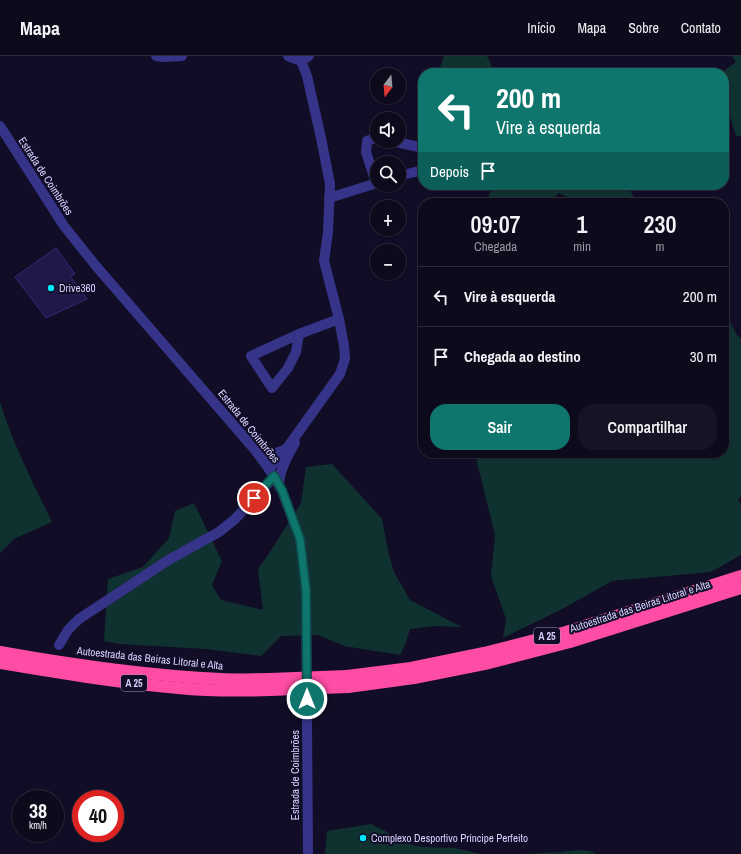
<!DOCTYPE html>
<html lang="pt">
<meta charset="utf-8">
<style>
body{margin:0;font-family:"Archivo Narrow",sans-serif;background:#161325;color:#f1f3f6;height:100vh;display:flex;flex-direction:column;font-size:15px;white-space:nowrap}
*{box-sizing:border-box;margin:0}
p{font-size:13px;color:#9a9aa3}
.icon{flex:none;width:22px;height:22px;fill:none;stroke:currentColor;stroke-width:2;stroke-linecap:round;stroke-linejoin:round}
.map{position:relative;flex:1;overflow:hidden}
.drawer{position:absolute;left:418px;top:142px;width:311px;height:260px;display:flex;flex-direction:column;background:#0d0a1c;border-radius:16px;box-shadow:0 1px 3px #0004,0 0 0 1px #2d2b3b}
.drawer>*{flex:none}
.banner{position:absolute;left:418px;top:12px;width:311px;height:122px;border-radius:16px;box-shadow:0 1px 3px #0004,0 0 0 1px #2d2b3b;background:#0f766e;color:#fff;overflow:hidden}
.needle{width:26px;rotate:196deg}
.buttons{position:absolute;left:370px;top:12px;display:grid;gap:8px}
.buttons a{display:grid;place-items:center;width:36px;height:36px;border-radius:50%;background:#0d0a1c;box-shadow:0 1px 3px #0004,0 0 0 1px #2d2b3b;font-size:20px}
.speed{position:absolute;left:12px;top:734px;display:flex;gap:8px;font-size:20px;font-weight:700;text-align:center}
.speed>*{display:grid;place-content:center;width:52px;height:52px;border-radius:50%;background:#0d0a1c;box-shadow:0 1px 3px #0004,0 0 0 1px #2d2b3b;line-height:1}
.speed small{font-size:10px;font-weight:400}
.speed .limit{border:6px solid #d22;background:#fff;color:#111}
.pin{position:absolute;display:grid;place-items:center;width:34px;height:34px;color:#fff;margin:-17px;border:2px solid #fff;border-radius:50%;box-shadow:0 1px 4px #0007}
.me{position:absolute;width:44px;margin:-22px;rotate:0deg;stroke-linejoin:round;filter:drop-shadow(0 0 3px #0008)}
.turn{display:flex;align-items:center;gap:14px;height:84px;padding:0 12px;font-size:18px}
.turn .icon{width:52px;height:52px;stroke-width:2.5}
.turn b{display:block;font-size:28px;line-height:34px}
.then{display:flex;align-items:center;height:38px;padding:0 12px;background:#0003;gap:8px;font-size:15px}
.eta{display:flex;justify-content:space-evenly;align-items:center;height:68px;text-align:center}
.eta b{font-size:24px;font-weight:600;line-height:28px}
.button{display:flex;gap:8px;margin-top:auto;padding:8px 12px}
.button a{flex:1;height:46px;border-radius:16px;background:#0f766e;color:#fff;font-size:16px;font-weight:600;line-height:46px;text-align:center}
.button a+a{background:#161325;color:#f1f3f6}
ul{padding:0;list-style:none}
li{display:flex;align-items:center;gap:12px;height:60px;padding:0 12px;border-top:1px solid #2d2b3b}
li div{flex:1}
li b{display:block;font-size:15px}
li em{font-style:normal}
header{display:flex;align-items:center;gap:24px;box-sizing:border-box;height:56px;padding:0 20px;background:#0d0a1c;border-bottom:1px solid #2d2b3b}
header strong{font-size:19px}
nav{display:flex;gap:22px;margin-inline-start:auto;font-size:14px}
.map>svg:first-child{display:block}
.green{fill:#0f312f}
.building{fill:#211749;stroke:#362876}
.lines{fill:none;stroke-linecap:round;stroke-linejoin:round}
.minor{stroke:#363489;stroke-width:10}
.highway{stroke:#ff4da5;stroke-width:12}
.highway-bridge{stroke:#ff4da5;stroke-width:12}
.route-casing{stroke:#0a4d48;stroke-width:10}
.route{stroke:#0f766e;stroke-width:7}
.poi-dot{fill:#00e8fd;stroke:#110d26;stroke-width:1.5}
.labels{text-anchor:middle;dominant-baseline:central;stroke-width:4;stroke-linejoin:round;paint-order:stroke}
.shield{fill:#110d26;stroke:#9c97be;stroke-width:1}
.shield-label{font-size:10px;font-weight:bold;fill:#d7d2ff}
.street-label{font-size:11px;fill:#d7d2ff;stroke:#110d26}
.poi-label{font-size:11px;fill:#d7d2ff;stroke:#110d26;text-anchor:start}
</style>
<header>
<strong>Mapa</strong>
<nav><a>Início</a><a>Mapa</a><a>Sobre</a><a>Contato</a></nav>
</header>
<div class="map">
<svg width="741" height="798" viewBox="0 0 741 798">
<rect width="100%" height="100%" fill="#110d26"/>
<g class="green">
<polygon points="444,0 487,0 495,17 438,17"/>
<polygon points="732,0 741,0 741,80 736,80 724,41 724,17 721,17 736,6"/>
<polygon points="491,129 627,129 637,147 579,147 559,137 548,147 488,147"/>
<polygon points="724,254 737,279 741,282 741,440 738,444 741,449 741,499 711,516 612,525 564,552 503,582 506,563 491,520 495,479 476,402 477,397 724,397"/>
<path d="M0 346C13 388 33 427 52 466L14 483 0 497Z"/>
<polygon points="332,408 382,463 389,499 394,516 410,544 462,571 435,570 410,573 405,589 400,599 344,590 318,579 281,580 261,600 206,593 119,588 104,585 108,523 143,511 169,482 175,455 194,447 222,505 212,529 221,544 263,554 258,513 270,496 301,447 306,411"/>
<polygon points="371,768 413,789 422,791 455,792 481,798 325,798 327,775"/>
<polygon points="577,794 590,795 596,798 524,798 561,796"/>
</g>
<polygon class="building" points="56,192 75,218 70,220 87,243 46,262 15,221"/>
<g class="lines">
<g class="minor">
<polyline points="156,0 164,1 182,0"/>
<polyline points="288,0 301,5 309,0"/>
<polyline points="0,70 64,170 96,210 255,394 269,413 282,435 300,483 306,534 308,798"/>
<polyline points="392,85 423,92"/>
<polyline points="399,120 423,114"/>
<polyline points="376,127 366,96 367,85 375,82 377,82"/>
<polyline points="329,142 377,127"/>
<polyline points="299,278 296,296 288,312 272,332 251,300 299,278 339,263"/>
<path d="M255 394C268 398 275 400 287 392L340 318 345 303 344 290 339 263 324 205 328 176 330 128 321 82 307 20 299 0"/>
<polyline points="269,413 286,394"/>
<path d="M279 430C279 414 288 400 295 387"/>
<polyline points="59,589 68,574 79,563 170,503 219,476 235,463 274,421"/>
</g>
<g class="highway">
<path d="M0 596C73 609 147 620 221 623 237 624 254 623 270 623"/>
<path d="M0 607C59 617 119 627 178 632 209 635 240 635 270 634"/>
<polyline points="347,620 411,612 484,597 566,576 741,520"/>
<polyline points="348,631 414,622 489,607 570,586 741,532"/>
</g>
<g class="highway-bridge">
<polyline points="270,623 347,620"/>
<polyline points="270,634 348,631"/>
</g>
</g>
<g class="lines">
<g class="route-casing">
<polyline id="route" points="254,442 274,420 282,434 300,483 306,534 307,643"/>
</g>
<use href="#route" class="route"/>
</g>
<g class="poi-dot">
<circle cx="51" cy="232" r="4"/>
<circle cx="363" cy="782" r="4"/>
</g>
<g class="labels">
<g class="shield">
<rect x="534" y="572" width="26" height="16" rx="3"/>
<rect x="121" y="619" width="26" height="16" rx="3"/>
</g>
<g class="shield-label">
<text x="547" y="580">A 25</text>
<text x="134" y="627">A 25</text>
</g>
<g class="street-label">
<text transform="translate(46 120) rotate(57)">Estrada de Coimbrões</text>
<text transform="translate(249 370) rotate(51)">Estrada de Coimbrões</text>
<text transform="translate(640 550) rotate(-18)">Autoestrada das Beiras Litoral e Alta</text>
<text transform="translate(150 602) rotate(6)">Autoestrada das Beiras Litoral e Alta</text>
<text transform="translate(295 719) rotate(-90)">Estrada de Coimbrões</text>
</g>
<g class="poi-label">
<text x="59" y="232">Drive360</text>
<text x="371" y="782">Complexo Desportivo Príncipe Perfeito</text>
</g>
</g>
</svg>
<div class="buttons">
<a><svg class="needle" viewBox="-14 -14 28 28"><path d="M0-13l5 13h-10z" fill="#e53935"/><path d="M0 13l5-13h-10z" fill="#9a9aa3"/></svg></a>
<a><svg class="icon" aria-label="sound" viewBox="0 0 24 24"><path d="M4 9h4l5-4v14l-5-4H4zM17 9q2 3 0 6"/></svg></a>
<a><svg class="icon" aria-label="search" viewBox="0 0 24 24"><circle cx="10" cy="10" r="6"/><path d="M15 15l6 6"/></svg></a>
<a>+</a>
<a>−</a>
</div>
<div class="speed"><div>38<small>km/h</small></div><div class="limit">40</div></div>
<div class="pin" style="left:254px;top:442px;background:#d93025"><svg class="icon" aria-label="arrive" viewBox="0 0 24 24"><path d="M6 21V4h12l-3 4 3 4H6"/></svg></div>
<svg class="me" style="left:307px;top:643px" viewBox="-20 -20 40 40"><circle r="17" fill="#0f766e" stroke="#fff" stroke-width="3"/><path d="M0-11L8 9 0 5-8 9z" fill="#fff"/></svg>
<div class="banner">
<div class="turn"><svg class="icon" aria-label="left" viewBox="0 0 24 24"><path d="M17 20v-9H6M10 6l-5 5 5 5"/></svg><div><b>200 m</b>Vire à esquerda</div></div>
<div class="then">Depois<svg class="icon" aria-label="arrive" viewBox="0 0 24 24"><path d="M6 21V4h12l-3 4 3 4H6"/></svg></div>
</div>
<section class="drawer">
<div class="eta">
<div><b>09:07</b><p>Chegada</p></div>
<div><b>1</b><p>min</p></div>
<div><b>230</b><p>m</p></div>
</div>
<ul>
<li><svg class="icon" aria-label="left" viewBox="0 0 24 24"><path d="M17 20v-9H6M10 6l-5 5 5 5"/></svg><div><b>Vire à esquerda</b></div><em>200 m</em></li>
<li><svg class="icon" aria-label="arrive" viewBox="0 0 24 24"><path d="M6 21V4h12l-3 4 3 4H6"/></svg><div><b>Chegada ao destino</b></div><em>30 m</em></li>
</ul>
<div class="button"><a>Sair</a><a>Compartilhar</a></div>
</section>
</div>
